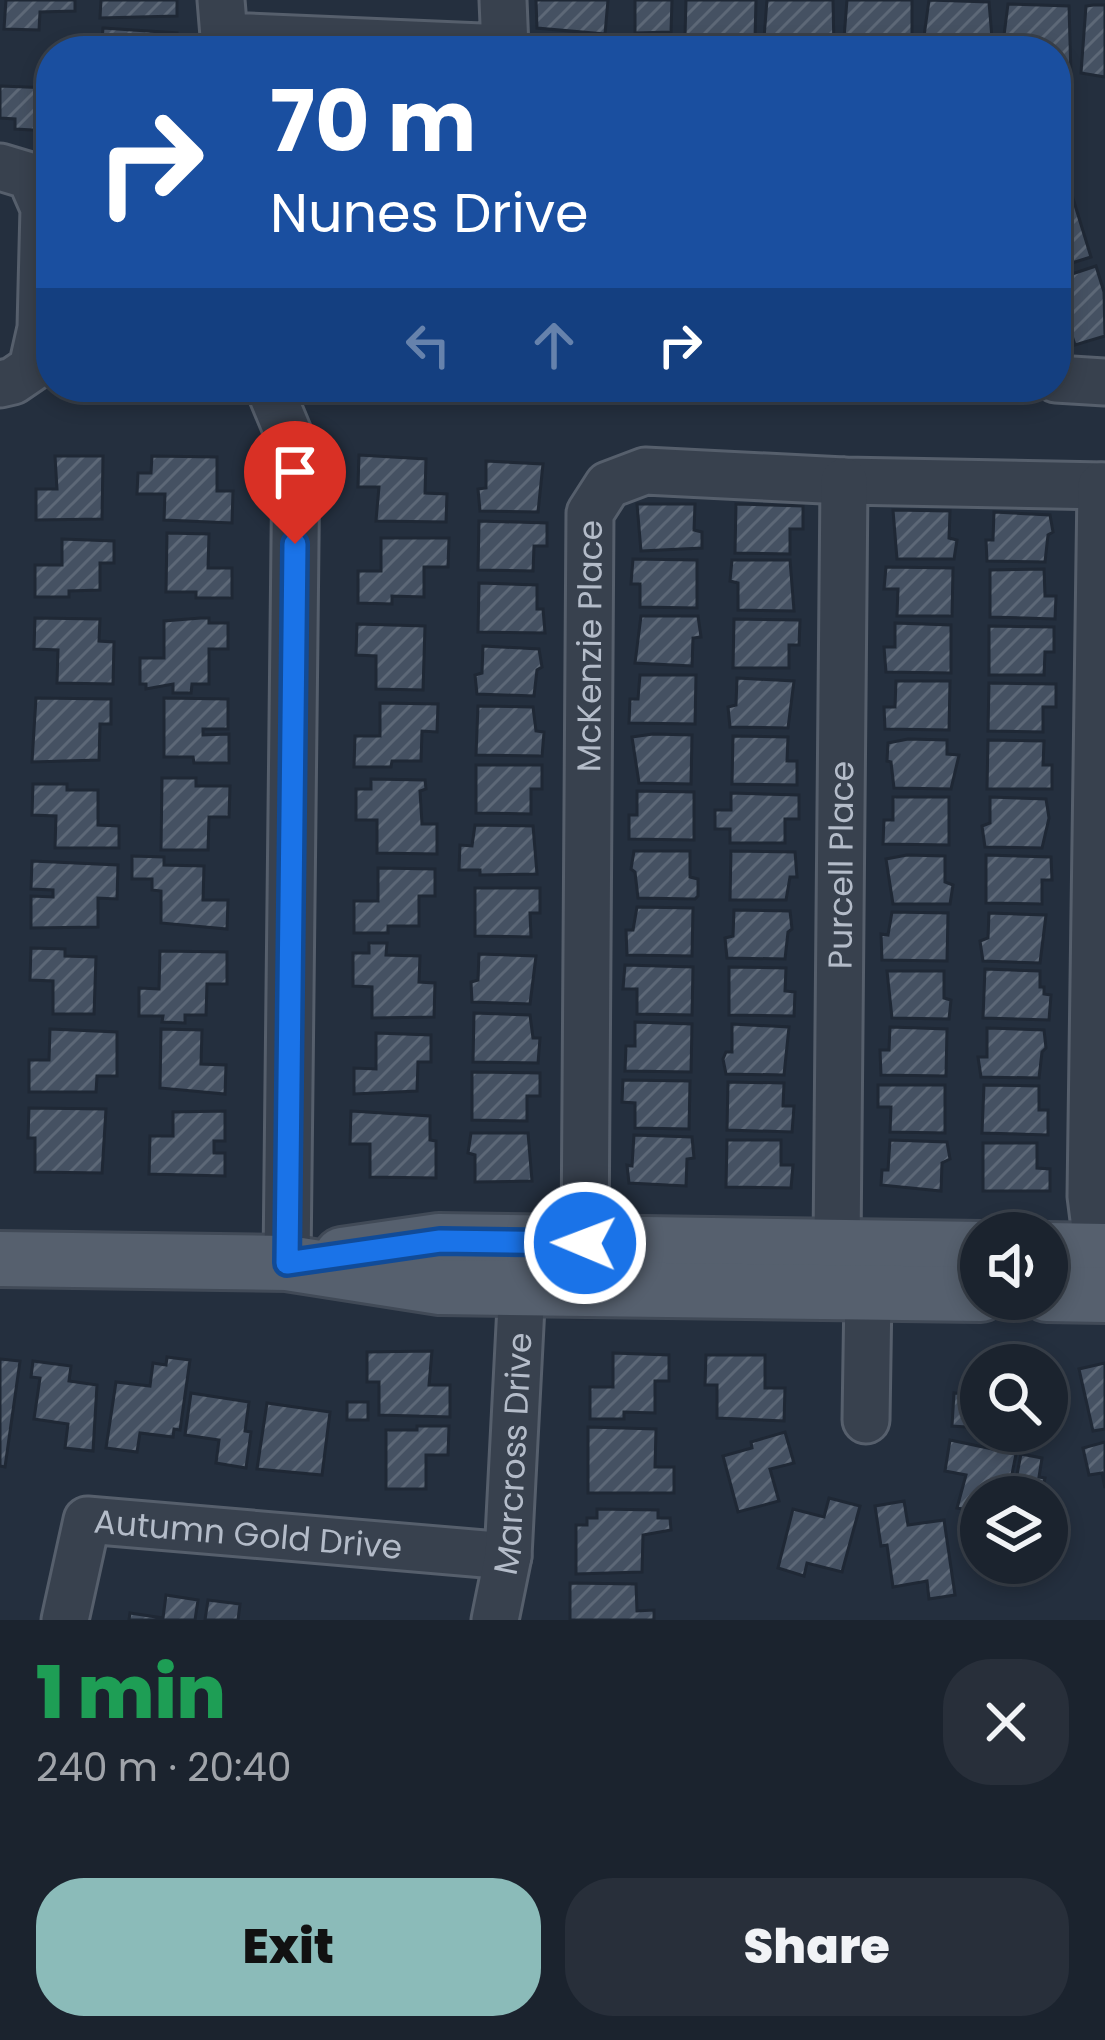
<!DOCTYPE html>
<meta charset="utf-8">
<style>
body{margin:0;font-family:Poppins,sans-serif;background:#282f3a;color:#f1f3f6;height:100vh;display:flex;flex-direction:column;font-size:45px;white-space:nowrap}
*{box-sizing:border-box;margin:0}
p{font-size:39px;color:#a0a4aa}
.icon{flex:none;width:66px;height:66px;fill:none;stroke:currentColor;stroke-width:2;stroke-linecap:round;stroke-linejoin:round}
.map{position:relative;height:1620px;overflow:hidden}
.details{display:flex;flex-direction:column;background:#1b232e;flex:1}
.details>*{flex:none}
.guide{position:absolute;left:36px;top:36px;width:1035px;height:366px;border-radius:48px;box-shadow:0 6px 18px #0003,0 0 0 3px #39404a;background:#1a4fa0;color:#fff;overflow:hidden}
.controls{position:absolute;left:960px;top:1212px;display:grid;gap:24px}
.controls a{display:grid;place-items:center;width:108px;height:108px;border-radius:50%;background:#1b232e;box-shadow:0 6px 18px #0003,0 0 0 3px #39404a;font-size:60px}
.pin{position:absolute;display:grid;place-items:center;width:102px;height:102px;color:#fff;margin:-123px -51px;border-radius:50% 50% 50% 0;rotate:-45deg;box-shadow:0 0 12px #0007}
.pin .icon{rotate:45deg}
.me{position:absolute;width:132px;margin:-66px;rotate:271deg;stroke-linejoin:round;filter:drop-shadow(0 0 9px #0008)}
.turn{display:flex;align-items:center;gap:42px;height:252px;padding:0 36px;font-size:54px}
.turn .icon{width:156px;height:156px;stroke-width:2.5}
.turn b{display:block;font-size:84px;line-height:102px}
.lanes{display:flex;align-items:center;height:114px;padding:0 36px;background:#0003;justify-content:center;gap:60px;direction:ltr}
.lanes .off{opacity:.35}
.round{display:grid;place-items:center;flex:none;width:126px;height:126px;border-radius:48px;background:#282f3a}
.overview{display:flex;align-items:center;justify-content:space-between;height:204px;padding:0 36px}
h1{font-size:72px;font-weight:800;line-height:90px;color:#1e9e55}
.button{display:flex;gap:24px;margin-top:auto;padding:24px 36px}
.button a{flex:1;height:138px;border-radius:48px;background:#8bbbb9;color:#111;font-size:48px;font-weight:800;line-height:138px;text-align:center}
.button a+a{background:#282f3a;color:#f1f3f6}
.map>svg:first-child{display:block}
.building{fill:url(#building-hatch);stroke:#1f2835;stroke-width:3}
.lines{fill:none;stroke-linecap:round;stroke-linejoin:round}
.minor-casing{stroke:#565f6c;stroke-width:51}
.major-casing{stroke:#414a57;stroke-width:60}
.minor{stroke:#38414e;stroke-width:45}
.major{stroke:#56606e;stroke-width:54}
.route-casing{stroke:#114b97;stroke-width:30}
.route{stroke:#1a73e8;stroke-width:21}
.labels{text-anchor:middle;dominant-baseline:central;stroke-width:12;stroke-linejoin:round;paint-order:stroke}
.street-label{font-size:33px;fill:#b4bcc9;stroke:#1d2633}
</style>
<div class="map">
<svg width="1105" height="1620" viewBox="0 0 1105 1620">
<defs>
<pattern id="building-hatch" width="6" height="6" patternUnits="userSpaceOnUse" patternTransform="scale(3)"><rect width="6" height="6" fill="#455162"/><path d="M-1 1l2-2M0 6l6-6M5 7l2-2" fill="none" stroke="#5d6877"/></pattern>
</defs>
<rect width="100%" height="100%" fill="#242f3e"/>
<g class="building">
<polygon points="6,0 75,0 75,11 40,12 39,30 4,29"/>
<polygon points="101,0 177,0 177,16 100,18"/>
<polygon points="536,0 608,0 605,34 537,28"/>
<polygon points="635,0 672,0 671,32 635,33"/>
<polygon points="686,0 756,0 755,38 720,39 719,51 697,51 697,37 685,36"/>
<polygon points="767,0 833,0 834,51 763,51"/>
<polygon points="847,0 912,0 912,51 843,51"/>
<polygon points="929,0 989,2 993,51 922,51"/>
<polygon points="1008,4 1069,6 1071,76 1056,75 1056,51 1002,51"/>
<polygon points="1094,5 1105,5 1105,77 1081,73 1086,6"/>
<polygon points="103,28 177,33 177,51 101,51"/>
<polygon points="566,41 605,43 605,51 536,51 537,43"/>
<polygon points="0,86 51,88 51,131 15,129 15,119 0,118"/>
<polygon points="1071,192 1091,257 1056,268 1056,197"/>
<polygon points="1096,266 1104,292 1105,336 1075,345 1061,302 1070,299 1063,277"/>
<polygon points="359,455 426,459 425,493 447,494 446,522 376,521 379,487 358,487"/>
<polygon points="55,456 103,456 102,519 36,520 36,489 57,489"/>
<polygon points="152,456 217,457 217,491 233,491 232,523 164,520 165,494 137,494 138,473 151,473"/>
<polygon points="486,461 543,464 538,512 480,511 478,489 486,488"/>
<polygon points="637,504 695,504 694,530 702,532 702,548 641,551"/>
<polygon points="736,504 803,506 803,529 790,529 790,554 735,553"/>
<polygon points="893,510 950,511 949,538 957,540 954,559 897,559"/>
<polygon points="994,512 1050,515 1053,532 1048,535 1045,562 987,561 986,540 993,540"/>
<polygon points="479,521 547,523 547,546 534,546 533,571 478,570"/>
<polygon points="167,533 209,534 208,568 232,568 232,598 196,598 196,592 166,592"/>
<polygon points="381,538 449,538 448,567 424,567 424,597 392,596 392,604 358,603 358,571 381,571"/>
<polygon points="62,539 114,541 114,563 100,563 100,590 69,591 69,597 35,597 35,565 62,565"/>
<polygon points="633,559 697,560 697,608 640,607 640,584 631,584"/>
<polygon points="732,560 790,560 794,611 738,610 738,583 730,581"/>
<polygon points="886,567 953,568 952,616 897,616 898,589 884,589"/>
<polygon points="1044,569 1045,596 1056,596 1055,619 990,617 990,570"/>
<polygon points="479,583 537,585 537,609 543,609 545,633 478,632"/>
<polygon points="641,616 698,616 701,637 693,638 692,666 635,663"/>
<polygon points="35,618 100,619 99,641 114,642 113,684 57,683 58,650 34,649"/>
<polygon points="201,618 209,618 209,623 228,623 228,649 209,649 209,684 192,684 191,693 173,693 173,684 146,689 146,684 140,684 140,658 164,658 164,621"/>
<polygon points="734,619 800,620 799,645 789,645 789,668 733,668"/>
<polygon points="895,623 951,625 951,673 886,672 884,647 895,647"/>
<polygon points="357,624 425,626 423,690 376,689 376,656 356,655"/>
<polygon points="989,626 1054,627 1054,652 1045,652 1044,675 989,675"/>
<polygon points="483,646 539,649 542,667 537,670 534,696 477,694 475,675 482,673"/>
<polygon points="640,675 696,675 695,724 629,723 630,699 638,699"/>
<polygon points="737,678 794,681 788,728 730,727 728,707 736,705"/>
<polygon points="896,681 950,681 949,730 885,729 884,707 895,707"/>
<polygon points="989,683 1056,684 1056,707 1043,707 1043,732 988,731"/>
<polygon points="36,698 111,699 111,724 100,724 99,760 32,762"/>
<polygon points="164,698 228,699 228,729 203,729 203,735 229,734 229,763 194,763 193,757 164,757"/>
<polygon points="380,703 438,704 437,732 422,731 421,761 392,761 391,767 354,767 355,736 380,736"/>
<polygon points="478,706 533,707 536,731 544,732 542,756 476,755"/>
<polygon points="653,734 692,735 691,784 639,783 632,737"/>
<polygon points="733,736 788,737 787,761 797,761 797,785 732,784"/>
<polygon points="908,739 947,740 947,754 959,755 951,789 894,788 891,762 887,761 888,743"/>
<polygon points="988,740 1044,741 1043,765 1052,765 1052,789 987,789"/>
<polygon points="476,765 542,765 542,789 531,789 531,814 476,813"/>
<polygon points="162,778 196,778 196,786 230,786 229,817 209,817 208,850 161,850"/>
<polygon points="371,779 425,780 426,789 420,791 422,824 437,824 437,854 377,853 377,820 356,820 356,789 371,789"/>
<polygon points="33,784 67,784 67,790 98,790 98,825 119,826 119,848 55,848 56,816 32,815"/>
<polygon points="637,791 694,792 694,840 629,839 629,815 637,815"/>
<polygon points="731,793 799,795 799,819 785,819 785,843 730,843 730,829 715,829 715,810 731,810"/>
<polygon points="893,797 949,797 949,845 883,844 884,820 893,820"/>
<polygon points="990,797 1046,799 1049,818 1042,848 985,847 982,826 990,823"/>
<polygon points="475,825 533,826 537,874 480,875 480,870 459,870 460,845 472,846"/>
<polygon points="634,851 690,851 690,877 698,879 698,896 695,899 638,898 635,872 631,869"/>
<polygon points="731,851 795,852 797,877 790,877 786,900 730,900"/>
<polygon points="907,855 945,856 945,882 953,885 950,904 893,904 886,859"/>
<polygon points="986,855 1051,857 1052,880 1042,880 1042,904 986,903"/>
<polygon points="132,856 164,857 164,865 204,866 203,900 228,900 227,929 161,923 161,891 152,890 152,879 132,879"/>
<polygon points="32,861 118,865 117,899 98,898 98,927 31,928 31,896 53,897 53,890 31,889"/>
<polygon points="378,868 435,869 435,896 419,896 419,926 388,926 388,933 354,933 354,901 378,901"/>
<polygon points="475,888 540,888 540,913 530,913 531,937 475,936"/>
<polygon points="637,907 693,908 692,956 627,955 626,930 633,930"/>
<polygon points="734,910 790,911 792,929 788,932 785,959 727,958 725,938 733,936"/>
<polygon points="892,912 948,913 947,961 882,960 881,934 888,935"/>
<polygon points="989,913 1046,915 1040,963 983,961 980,941 988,938"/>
<polygon points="369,943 387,943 386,955 420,956 419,982 435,983 434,1017 372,1018 372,987 353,986 353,953 369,953"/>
<polygon points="31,948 65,949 65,956 96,957 94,1014 53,1014 53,981 30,980"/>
<polygon points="160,951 227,952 227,984 207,984 206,1015 185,1015 185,1023 162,1022 163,1016 139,1016 139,988 159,989"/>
<polygon points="479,954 536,956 530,1004 472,1002 471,982 478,980"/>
<polygon points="625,965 693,967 692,1015 637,1014 637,989 623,989"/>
<polygon points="729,967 786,968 785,991 795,992 794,1016 729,1015"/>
<polygon points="985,969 1040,971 1040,987 1044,987 1044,994 1051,995 1049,1020 983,1018"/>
<polygon points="887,971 944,971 944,998 951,1000 949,1019 892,1018"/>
<polygon points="474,1013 530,1015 533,1038 540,1038 538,1063 473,1062"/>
<polygon points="635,1022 692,1024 691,1072 625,1071 626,1046 635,1046"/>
<polygon points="732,1024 789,1027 784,1075 726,1074 723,1059 726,1052 732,1052"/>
<polygon points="890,1027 947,1029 946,1076 881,1075 880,1050 889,1050"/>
<polygon points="987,1028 1044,1030 1046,1048 1042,1052 1039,1078 981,1077 978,1057 987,1057"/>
<polygon points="50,1029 117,1032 117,1076 97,1076 96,1092 29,1092 29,1060 49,1060"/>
<polygon points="161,1029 202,1030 201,1064 226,1065 225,1094 160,1088"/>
<polygon points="376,1033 431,1035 431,1062 418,1062 417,1091 354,1094 354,1068 376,1069"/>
<polygon points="472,1072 540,1073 540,1096 527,1096 527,1121 472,1120"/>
<polygon points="623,1080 690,1081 689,1129 635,1128 635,1103 622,1102"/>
<polygon points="728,1082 784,1083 783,1106 794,1106 792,1132 727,1130"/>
<polygon points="878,1085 945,1085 945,1133 890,1132 891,1107 878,1107"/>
<polygon points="984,1085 1039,1086 1039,1110 1048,1110 1048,1135 982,1133"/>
<polygon points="29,1108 106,1109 102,1173 35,1172 35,1138 28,1138"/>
<polygon points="225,1111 225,1141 214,1141 214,1153 225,1153 225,1176 149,1174 150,1136 173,1136 173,1112"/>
<polygon points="351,1111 430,1116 430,1140 436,1141 436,1178 370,1177 370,1144 350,1144"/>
<polygon points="471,1133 528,1133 532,1181 475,1182 475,1155 468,1153"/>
<polygon points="634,1135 692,1137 694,1158 687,1159 686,1186 629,1183 627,1165 632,1166"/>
<polygon points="727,1140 781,1140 781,1165 793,1165 791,1188 726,1187"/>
<polygon points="890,1140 947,1142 950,1159 942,1163 941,1191 881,1185 882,1170 888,1170"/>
<polygon points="983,1143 1037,1143 1037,1168 1050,1169 1050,1191 983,1191"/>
<polygon points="432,1351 429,1385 450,1385 450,1417 379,1415 379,1382 367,1382 367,1352"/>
<polygon points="613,1353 669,1355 669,1381 655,1381 655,1413 624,1412 624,1419 590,1419 590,1387 613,1387"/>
<polygon points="706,1355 765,1355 765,1388 785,1388 784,1421 717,1418 717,1385 705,1385"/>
<polygon points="167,1357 190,1360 180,1430 174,1429 173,1437 140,1433 137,1452 106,1448 116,1382 150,1386 153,1363 166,1365"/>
<polygon points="0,1359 20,1361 5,1467 0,1466"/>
<polygon points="33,1361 71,1366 69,1381 97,1385 93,1451 65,1448 68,1424 34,1419 40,1378 31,1377"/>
<polygon points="979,1361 1037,1365 981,1365 981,1428 952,1426 954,1393 977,1395"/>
<polygon points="1105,1363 1105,1429 1093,1431 1079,1369"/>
<polygon points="191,1393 249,1402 245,1431 251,1432 246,1468 216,1463 219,1440 185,1435"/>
<rect x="347" y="1402" width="21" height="18"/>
<polygon points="267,1403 330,1412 322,1475 257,1469"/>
<polygon points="417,1426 449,1426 448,1455 426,1455 426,1489 386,1489 386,1430 417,1430"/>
<polygon points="588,1427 656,1429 655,1467 674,1467 674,1493 588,1493"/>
<polygon points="785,1432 794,1463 770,1469 779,1501 738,1512 723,1456 752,1448 751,1442"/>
<polygon points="950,1440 1016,1454 1011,1479 1016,1480 1021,1454 1042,1458 1039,1477 1045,1478 1041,1497 981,1497 981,1512 957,1508 966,1475 945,1471"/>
<polygon points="1105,1442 1105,1488 1102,1473 1089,1475 1083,1448"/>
<polygon points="829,1498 860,1506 842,1572 807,1563 804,1576 778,1568 793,1509 824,1517"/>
<polygon points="904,1501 908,1525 944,1520 955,1595 929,1599 927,1581 893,1587 887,1545 881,1546 875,1506"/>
<polygon points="597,1509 658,1510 658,1518 670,1518 671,1530 643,1535 642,1572 576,1574 576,1525 587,1525 587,1518 597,1518"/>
<polygon points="570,1583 636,1584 637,1611 654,1610 654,1620 570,1620"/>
<polygon points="166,1595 198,1600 195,1620 129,1620 130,1613 163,1618"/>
<polygon points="208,1600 240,1604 238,1620 205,1620"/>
</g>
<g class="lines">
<g class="minor-casing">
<g id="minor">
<polyline points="221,0 224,36 505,48 503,0"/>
<polyline points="0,167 30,176 44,208 41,328 32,368 13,381 0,384"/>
<polyline points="1056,379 1105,382"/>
<polyline points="269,387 296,452 287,1263"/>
<path id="s1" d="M585 1243 590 513 608 485 645 471 844 481 1105 486"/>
<path id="s2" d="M837 1246 844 481"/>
<polyline points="1098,1251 1091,1196 1101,486"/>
<polyline points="866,1420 868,1293"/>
<path id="s3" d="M65 1620 87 1520 508 1556"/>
<path id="s4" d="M495 1620 508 1556 522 1287"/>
</g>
</g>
<g class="major-casing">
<g id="major">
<polyline points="1047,1250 1105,1251"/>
<polyline points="342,1255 439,1241 981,1249"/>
<polyline points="0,1259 287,1263 440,1287 981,1294"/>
<polyline points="1047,1294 1105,1295"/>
</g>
</g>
<use href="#minor" class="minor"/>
<use href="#major" class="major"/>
</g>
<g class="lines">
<g class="route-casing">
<polyline id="route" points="295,544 287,1263 440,1241 585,1243"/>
</g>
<use href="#route" class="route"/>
</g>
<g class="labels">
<g class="street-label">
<text stroke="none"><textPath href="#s1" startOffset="597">McKenzie Place</textPath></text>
<text stroke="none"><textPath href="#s2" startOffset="381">Purcell Place</textPath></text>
<text stroke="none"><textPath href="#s4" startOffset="168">Marcross Drive</textPath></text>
<text stroke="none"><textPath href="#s3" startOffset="264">Autumn Gold Drive</textPath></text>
</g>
</g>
</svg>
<div class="controls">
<a><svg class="icon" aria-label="sound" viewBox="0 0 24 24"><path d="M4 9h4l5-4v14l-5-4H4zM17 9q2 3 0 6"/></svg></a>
<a><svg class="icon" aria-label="search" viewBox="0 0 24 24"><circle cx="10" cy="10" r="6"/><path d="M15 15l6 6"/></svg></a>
<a><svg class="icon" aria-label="layers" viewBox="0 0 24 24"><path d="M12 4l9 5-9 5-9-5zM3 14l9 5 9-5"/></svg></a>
</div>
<div class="pin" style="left:295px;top:544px;background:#d93025"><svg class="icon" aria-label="arrive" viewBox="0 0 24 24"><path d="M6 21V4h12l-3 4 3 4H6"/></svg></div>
<svg class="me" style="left:585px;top:1243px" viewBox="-20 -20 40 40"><circle r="17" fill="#1a73e8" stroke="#fff" stroke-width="3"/><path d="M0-11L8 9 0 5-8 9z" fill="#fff"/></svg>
<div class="guide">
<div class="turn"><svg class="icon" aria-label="right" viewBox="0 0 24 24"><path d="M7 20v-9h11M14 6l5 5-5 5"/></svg><div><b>70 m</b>Nunes Drive</div></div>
<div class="lanes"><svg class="icon off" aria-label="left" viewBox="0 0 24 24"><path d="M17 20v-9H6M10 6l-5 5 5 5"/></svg><svg class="icon off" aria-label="ahead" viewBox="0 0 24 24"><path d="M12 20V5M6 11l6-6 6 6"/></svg><svg class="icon" aria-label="right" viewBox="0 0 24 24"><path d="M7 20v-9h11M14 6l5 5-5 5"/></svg></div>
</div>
</div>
<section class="details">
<div class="overview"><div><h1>1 min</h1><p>240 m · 20:40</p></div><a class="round"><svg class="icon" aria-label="close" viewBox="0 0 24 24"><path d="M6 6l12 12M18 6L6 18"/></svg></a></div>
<div class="button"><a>Exit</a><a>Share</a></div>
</section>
